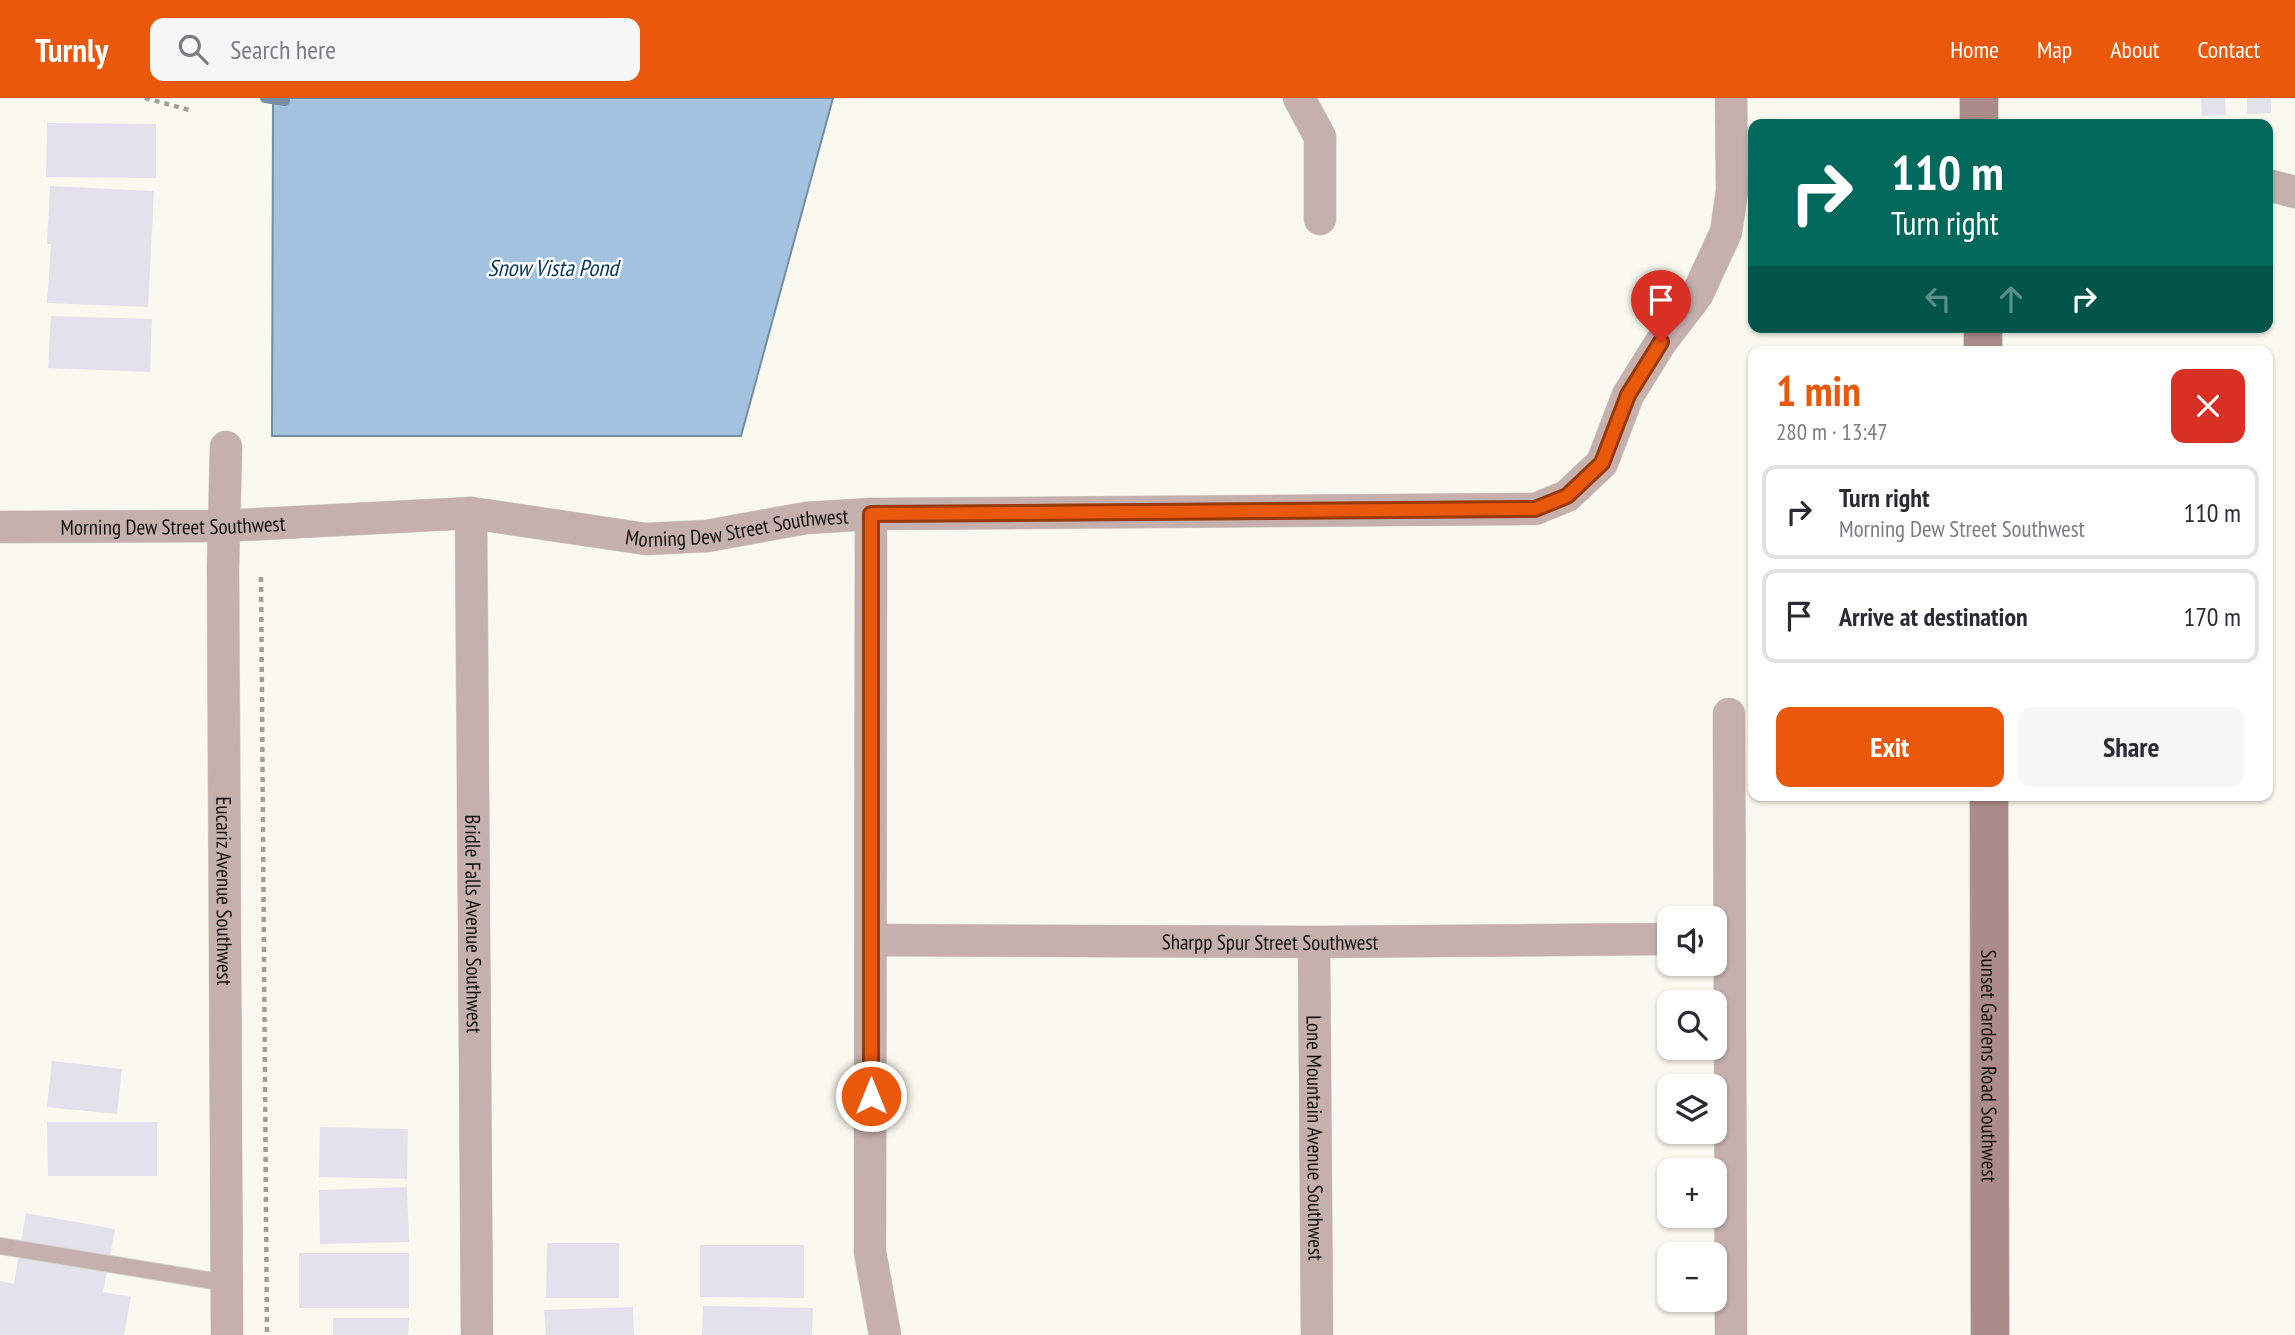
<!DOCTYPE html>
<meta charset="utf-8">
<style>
body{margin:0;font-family:"PT Sans Narrow",sans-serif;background:#f7f7f7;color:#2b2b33;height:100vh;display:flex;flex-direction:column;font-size:26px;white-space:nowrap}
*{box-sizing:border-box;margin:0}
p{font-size:23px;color:#7c7c81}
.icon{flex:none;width:38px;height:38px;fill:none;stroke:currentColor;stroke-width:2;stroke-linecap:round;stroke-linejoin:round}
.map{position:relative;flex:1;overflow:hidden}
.side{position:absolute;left:1748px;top:248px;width:525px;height:455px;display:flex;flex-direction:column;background:#fff;border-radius:14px;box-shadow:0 2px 5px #0004}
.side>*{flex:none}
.banner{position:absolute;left:1748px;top:21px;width:525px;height:214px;border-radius:14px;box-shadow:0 2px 5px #0004;background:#00695c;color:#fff;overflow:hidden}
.controls{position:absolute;left:1657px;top:808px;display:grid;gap:14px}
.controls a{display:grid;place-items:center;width:70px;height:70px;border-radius:14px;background:#fff;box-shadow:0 2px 5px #0004;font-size:35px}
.pin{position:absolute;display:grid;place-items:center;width:60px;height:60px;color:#fff;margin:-72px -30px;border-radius:50% 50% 50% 0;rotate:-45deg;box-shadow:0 0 7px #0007}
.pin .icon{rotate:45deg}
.me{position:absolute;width:77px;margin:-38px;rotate:0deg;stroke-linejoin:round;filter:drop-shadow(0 0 5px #0008)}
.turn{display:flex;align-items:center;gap:24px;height:147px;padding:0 28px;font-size:32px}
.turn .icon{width:91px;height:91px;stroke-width:2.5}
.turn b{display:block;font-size:49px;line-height:60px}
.lanes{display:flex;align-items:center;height:66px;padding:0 28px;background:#0003;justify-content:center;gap:35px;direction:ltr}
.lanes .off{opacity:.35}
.round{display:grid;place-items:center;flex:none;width:74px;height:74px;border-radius:14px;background:#f7f7f7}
.headline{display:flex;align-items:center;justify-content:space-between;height:119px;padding:0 28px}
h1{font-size:42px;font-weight:600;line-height:52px;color:#ea580c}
.primary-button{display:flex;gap:14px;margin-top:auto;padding:14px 28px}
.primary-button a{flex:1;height:80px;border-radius:14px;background:#ea580c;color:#fff;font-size:28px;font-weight:600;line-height:80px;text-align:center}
.primary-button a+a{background:#f7f7f7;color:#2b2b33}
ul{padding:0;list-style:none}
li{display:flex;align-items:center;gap:21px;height:94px;margin:0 14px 10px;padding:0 14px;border:4px solid #e1e1e2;border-radius:14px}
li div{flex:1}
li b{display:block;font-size:26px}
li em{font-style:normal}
header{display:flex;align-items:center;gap:42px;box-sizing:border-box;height:98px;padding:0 35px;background:#ea580c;color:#fff}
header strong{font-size:33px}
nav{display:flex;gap:38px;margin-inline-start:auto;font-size:24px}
.search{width:490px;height:63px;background:#f7f7f7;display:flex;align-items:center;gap:18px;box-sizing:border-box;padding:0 24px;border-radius:14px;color:#7c7c81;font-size:26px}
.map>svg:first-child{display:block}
.water{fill:#a3c2e0;stroke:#778da0;stroke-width:2}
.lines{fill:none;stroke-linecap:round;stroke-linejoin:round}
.stream{stroke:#778da0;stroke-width:10}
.building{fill:#e3e2ec}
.lane-casing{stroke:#d5d4cb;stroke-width:18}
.street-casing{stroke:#d5d4cb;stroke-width:33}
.secondary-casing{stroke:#d5d4cb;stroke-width:40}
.path{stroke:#a1a098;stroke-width:4.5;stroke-dasharray:5 5;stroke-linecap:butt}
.lane{stroke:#c5b0ae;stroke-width:16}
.street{stroke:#c5b0ae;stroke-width:32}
.secondary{stroke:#ab8c8b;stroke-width:38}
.route-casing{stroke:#983908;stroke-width:18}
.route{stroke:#ea580c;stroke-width:12}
.labels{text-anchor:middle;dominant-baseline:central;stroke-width:5;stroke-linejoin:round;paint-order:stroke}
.street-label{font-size:21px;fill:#10100c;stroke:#fff}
.water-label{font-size:23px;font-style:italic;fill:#05385f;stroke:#fff}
</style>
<header>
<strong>Turnly</strong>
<div class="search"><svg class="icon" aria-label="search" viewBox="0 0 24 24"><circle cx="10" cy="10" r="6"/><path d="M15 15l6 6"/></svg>Search here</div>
<nav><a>Home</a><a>Map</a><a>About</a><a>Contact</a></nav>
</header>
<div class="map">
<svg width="2295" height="1237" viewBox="0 0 2295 1237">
<rect width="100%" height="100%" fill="#faf9ef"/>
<polygon class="water" points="273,0 833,0 741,338 272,338"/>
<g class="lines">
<polyline class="stream" points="265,0 285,3"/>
</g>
<g class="building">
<polygon points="2201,0 2225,0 2226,17 2202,18"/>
<polygon points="2247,0 2271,0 2271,15 2247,16"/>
<polygon points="47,25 156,26 156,80 46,79"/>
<polygon points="50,88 154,93 148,209 47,205 51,146 47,146"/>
<polygon points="51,218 152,221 150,274 48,270"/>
<polygon points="52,963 122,971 117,1016 47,1009"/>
<polygon points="47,1024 157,1024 157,1078 48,1078"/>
<polygon points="320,1029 408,1031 407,1081 319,1079"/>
<polygon points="407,1089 409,1144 320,1146 319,1092"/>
<polygon points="26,1115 115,1131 103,1194 131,1199 124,1237 0,1237 0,1183 14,1186"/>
<polygon points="547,1145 619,1145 619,1200 546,1200"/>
<polygon points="700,1147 804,1147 804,1200 700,1199"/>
<rect x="299" y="1155" width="110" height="55"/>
<polygon points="703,1208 813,1210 812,1237 702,1237"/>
<polygon points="633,1209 634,1237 546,1237 544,1212"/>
<polygon points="333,1220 409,1220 408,1237 333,1237"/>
</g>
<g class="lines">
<g class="lane-casing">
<polyline id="lane" points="0,1148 226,1185"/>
</g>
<g class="street-casing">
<g id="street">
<polyline points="1299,0 1320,39 1320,121"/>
<polyline points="2268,87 2295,94"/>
<path id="s1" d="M226 349 223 471 227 1237"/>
<path id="s2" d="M471 415 477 1237"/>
<polyline points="871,416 870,1154 885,1237"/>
<path id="s3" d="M0 429 223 428 471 415 646 441 707 438 806 420 871 416 1535 411 1567 398 1602 365 1628 297 1661 244 1697 197 1726 134 1732 93 1731 0"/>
<polyline points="1729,616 1731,1237"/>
<path id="s4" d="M871 842 1314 844 1670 841"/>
<path id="s5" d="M1314 844 1317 1237"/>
</g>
</g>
<g class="secondary-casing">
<g id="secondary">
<polyline points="1979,26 1979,0"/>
<polyline points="1983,229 1983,254"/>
<path id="s6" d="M1989 698 1990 1237"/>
</g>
</g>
<g class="path">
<polyline points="145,0 193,13"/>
<polyline points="261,479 267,1237"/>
</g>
<use href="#lane" class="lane"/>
<use href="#street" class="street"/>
<use href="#secondary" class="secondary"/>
</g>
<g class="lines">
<g class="route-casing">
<polyline id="route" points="871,998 871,416 1535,411 1567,398 1602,365 1628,297 1661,244"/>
</g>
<use href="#route" class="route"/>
</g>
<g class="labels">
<g class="street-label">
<text stroke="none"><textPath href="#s3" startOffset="173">Morning Dew Street Southwest</textPath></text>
<text stroke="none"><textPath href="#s3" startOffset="740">Morning Dew Street Southwest</textPath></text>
<text stroke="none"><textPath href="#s1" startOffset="444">Eucariz Avenue Southwest</textPath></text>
<text stroke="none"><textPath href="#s2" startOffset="411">Bridle Falls Avenue Southwest</textPath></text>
<text stroke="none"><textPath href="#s4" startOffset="399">Sharpp Spur Street Southwest</textPath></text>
<text stroke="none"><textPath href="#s6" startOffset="270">Sunset Gardens Road Southwest</textPath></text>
<text stroke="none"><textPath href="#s5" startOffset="196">Lone Mountain Avenue Southwest</textPath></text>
</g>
<g class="water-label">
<text x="553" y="169">Snow Vista Pond</text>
</g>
</g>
</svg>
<div class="controls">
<a><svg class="icon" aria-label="sound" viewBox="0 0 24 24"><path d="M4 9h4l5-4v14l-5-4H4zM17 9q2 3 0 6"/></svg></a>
<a><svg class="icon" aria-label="search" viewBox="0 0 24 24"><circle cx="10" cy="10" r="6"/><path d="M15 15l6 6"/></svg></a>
<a><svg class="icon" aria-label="layers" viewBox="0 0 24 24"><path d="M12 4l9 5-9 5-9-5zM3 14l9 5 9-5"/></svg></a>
<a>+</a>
<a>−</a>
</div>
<div class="pin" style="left:1661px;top:244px;background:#d93025"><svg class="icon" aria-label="arrive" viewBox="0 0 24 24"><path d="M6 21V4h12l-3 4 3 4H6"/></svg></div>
<svg class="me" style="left:871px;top:998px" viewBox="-20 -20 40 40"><circle r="17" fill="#ea580c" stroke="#fff" stroke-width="3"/><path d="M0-11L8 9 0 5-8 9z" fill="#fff"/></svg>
<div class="banner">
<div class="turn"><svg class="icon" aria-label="right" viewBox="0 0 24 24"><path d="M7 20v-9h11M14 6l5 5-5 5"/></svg><div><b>110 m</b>Turn right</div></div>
<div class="lanes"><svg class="icon off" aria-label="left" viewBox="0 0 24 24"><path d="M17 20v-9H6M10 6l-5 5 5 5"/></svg><svg class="icon off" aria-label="ahead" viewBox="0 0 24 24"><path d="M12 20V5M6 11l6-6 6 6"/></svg><svg class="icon" aria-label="right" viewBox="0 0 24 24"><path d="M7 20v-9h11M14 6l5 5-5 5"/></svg></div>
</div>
<section class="side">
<div class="headline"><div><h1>1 min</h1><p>280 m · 13:47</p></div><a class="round" style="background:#d93025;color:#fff"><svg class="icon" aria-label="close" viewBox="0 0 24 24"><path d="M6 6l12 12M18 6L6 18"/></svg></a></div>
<ul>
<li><svg class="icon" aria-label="right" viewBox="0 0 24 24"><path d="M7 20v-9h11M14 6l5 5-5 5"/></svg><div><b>Turn right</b><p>Morning Dew Street Southwest</p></div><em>110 m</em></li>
<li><svg class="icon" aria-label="arrive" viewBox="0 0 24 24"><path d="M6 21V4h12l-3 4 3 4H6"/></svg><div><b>Arrive at destination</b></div><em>170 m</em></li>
</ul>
<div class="primary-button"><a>Exit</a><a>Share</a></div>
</section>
</div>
